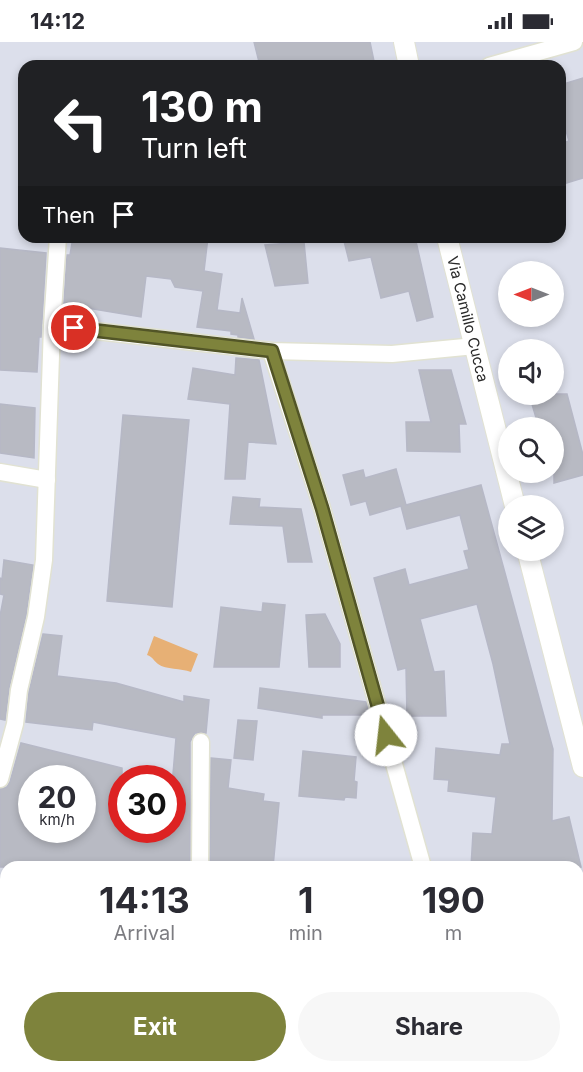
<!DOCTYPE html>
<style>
body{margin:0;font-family:Inter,sans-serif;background:#f7f7f7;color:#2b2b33;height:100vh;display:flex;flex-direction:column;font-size:22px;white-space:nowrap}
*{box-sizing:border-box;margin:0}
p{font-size:20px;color:#7c7c81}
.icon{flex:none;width:33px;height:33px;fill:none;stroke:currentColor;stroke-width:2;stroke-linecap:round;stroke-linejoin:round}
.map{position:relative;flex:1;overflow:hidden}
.sheet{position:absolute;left:0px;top:819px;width:584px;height:212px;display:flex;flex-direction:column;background:#fff;border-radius:18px 18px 0 0;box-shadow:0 3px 9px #0003}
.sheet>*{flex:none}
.top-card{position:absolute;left:18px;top:18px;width:548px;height:183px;border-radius:18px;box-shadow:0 3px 9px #0003;background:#202124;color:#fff;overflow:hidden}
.needle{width:39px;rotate:270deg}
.controls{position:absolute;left:498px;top:219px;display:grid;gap:12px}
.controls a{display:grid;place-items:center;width:66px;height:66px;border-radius:50%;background:#fff;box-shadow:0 3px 9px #0003;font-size:30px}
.speed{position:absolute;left:18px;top:723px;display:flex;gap:12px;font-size:30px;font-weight:700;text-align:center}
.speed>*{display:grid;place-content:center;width:78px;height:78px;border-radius:50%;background:#fff;box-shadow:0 3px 9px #0003;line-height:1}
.speed small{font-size:15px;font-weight:400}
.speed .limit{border:9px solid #d22;background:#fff;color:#111}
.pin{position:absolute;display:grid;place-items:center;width:51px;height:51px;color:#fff;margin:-26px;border:3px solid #fff;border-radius:50%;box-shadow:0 2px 6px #0007}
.me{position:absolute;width:66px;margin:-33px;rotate:344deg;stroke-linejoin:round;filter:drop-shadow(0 0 4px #0008)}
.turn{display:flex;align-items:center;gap:21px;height:126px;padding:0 24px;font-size:27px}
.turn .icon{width:78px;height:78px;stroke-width:2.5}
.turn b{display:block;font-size:42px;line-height:51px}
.then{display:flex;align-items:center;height:57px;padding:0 24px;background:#0003;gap:12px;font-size:22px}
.eta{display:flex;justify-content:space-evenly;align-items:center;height:102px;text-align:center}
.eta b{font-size:36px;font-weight:700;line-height:42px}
.action{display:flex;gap:12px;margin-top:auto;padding:12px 24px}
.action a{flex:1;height:69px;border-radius:36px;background:#7e833c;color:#fff;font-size:24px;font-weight:700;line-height:69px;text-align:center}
.action a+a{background:#f7f7f7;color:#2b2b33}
.status{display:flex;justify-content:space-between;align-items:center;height:42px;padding:0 30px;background:#fff;direction:ltr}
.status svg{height:16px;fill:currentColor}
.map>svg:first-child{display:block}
.water{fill:#e7b075}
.building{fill:#b8bac3;stroke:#b6b8c6;stroke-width:1.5;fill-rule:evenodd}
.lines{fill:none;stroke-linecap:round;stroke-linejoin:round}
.minor-casing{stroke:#e1e2d2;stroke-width:19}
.tertiary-casing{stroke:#e1e2d2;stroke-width:22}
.minor{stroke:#fff;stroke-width:16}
.tertiary{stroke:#fff;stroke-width:20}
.route-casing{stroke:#525527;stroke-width:15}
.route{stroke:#7e833c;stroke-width:10}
.labels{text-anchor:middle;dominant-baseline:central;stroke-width:4.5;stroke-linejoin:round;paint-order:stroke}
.street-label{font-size:15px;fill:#2a2a2a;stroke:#fff}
</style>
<div class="status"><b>14:12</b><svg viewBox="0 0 49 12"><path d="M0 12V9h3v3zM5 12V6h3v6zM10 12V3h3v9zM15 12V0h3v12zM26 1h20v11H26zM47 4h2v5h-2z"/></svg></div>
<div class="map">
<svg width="583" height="1030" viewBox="0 0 583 1030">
<rect width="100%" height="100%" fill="#dcdfeb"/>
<path class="water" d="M154 594 198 612 191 630C181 626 166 628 158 622 153 618 153 615 147 613Z"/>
<g class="building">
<polygon points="254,0 370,0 375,24 260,24"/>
<polygon points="583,36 583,136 560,143 560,102 569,99 560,68 560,43"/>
<polygon points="73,195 208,195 204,229 222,232 217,268 240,271 242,256 254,297 238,295 238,293 231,292 231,289 197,285 203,249 175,245 171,237 146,234 141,275 64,262 67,213 70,213"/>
<polygon points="343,195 415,195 433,275 417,279 409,249 381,256 371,215 349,219"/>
<polygon points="304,200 308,241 275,244 265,203"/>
<polygon points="0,206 46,211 41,295 39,295 37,330 0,328"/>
<polygon points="236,316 259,318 276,402 248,400 245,437 225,437 230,362 188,357 193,326 235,333"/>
<polygon points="419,328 451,328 466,382 459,382 460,410 407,409 406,380 431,380"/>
<polygon points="529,352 567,352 583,413 583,433 554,441 554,386 539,386"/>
<polygon points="0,362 35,366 34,416 0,411"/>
<polygon points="123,373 189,378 172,565 107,559"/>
<polygon points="396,427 406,463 481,443 553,707 552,779 569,775 581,825 471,825 473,791 492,792 496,755 448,749 449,738 434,737 436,706 500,713 502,702 510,702 493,622 477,562 420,577 434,630 444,629 446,674 407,674 406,626 398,628 374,536 405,527 409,543 469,527 464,509 469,508 460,473 407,487 401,464 370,473 366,459 351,463 343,433 363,428 365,436"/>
<polygon points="233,455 260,457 259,465 301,467 312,520 288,520 283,484 230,482"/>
<polygon points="4,518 33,523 26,573 9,646 5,678 0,677 0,574 4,553 0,552 0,536 2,537"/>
<polygon points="263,561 285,563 279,625 214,625 221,565 262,570"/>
<polygon points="325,572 340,602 340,625 309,625 306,573"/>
<path d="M43 592 62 594 57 634 116 641 184 660V654L209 658 206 691H195L190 700V825H0V747L7 745 10 740 21 701 122 726V747H119L117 777 122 778V788H172V744L176 696 93 680 92 688 26 680 29 650ZM32 736H82V788H32Z"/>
<polygon points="260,646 366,660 369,673 322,673 322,676 258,666"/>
<polygon points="238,678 257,679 253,718 234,716"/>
<polygon points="303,709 356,715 354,739 357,740 356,756 345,755 344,758 299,754"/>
<polygon points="211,716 231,718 228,746 264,752 263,759 279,761 273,825 210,825"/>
</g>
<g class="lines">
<g class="minor-casing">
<g id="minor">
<polyline points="489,24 574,0"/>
<polyline points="52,284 271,309 392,312 475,304"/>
<polyline points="271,309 322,466 423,825"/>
<polyline points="0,430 47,438"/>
<polyline points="0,737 15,682 19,648 36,575 44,518 52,284 58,195"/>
<polyline points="200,825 201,700"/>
<polyline points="578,923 583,923"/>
<polyline points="495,1024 498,1030"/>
<polyline points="187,1030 187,1024"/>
</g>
</g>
<g class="tertiary-casing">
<g id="tertiary">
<polyline points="404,0 409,24"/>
<polyline points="447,195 515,464"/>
<polyline points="527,508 583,725"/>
</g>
</g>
<use href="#minor" class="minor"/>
<use href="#tertiary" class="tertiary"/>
</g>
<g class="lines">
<g class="route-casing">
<polyline id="route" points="74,286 272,309 322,466 386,693"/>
</g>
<use href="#route" class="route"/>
</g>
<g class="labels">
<g class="street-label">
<text transform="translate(468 277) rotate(76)">Via Camillo Cucca</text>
</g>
</g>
</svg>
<div class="controls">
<a><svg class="needle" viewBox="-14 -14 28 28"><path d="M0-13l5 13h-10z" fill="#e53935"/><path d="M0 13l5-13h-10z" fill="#7c7c81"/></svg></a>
<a><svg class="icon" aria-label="sound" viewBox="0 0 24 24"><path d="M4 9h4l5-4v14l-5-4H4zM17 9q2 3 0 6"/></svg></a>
<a><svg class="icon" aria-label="search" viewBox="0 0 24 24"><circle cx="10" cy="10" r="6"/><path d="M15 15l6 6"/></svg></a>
<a><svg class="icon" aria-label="layers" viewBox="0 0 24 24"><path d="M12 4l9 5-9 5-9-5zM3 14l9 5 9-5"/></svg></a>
</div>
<div class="speed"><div>20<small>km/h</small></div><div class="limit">30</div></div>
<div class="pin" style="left:74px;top:286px;background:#d93025"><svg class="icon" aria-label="arrive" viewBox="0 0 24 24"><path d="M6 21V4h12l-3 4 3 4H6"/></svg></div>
<svg class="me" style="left:386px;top:693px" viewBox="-20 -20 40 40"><circle r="19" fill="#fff"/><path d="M0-13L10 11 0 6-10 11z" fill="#7e833c"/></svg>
<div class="top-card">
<div class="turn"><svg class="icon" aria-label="left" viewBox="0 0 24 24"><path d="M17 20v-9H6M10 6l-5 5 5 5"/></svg><div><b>130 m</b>Turn left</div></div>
<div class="then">Then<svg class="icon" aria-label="arrive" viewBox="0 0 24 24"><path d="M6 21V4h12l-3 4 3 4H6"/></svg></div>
</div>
<section class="sheet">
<div class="eta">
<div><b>14:13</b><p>Arrival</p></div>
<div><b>1</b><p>min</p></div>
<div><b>190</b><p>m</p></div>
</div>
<div class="action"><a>Exit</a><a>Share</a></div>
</section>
</div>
